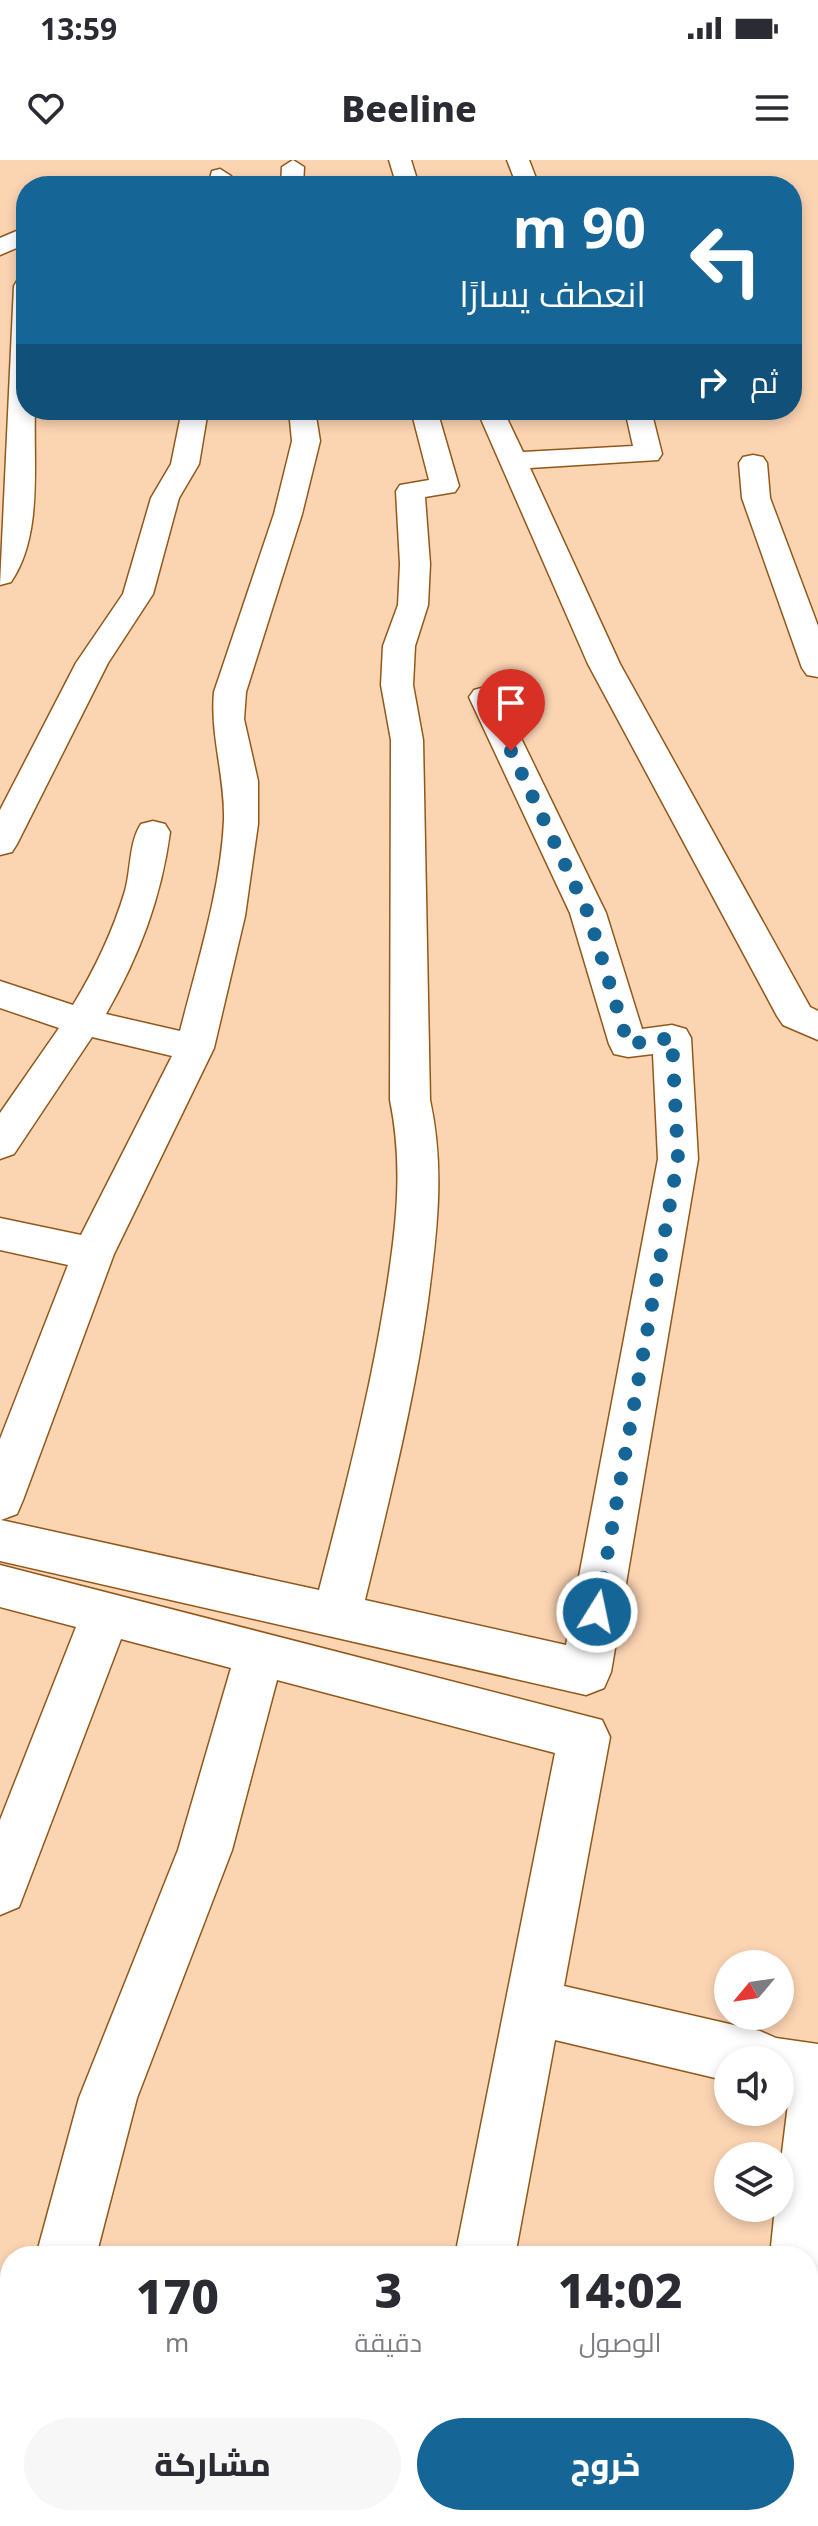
<!DOCTYPE html>
<html lang="ar">
<meta charset="utf-8">
<style>
body{margin:0;font-family:"Noto Sans",Cairo,sans-serif;background:#f7f7f7;color:#2b2b33;direction:rtl;height:100vh;display:flex;flex-direction:column;font-size:30px;white-space:nowrap}
*{box-sizing:border-box;margin:0}
p{font-size:26px;color:#7c7c81}
.icon{flex:none;width:44px;height:44px;fill:none;stroke:currentColor;stroke-width:2;stroke-linecap:round;stroke-linejoin:round}
.map{position:relative;flex:1;overflow:hidden;direction:ltr}
.drawer{position:absolute;left:0px;top:2086px;width:818px;height:280px;display:flex;flex-direction:column;background:#fff;border-radius:32px 32px 0 0;box-shadow:0 4px 12px #0003;direction:rtl}
.drawer>*{flex:none}
.top-card{position:absolute;left:16px;top:16px;width:786px;height:244px;border-radius:32px;box-shadow:0 4px 12px #0003;direction:rtl;background:#166597;color:#fff;overflow:hidden}
.needle{width:52px;rotate:241deg}
.buttons{position:absolute;left:714px;top:1790px;display:grid;gap:16px}
.buttons a{display:grid;place-items:center;width:80px;height:80px;border-radius:50%;background:#fff;box-shadow:0 4px 12px #0003;font-size:40px}
.pin{position:absolute;display:grid;place-items:center;width:68px;height:68px;color:#fff;margin:-82px -34px;border-radius:50% 50% 50% 0;rotate:-45deg;box-shadow:0 0 8px #0007}
.pin .icon{rotate:45deg}
.me{position:absolute;width:88px;margin:-44px;rotate:10deg;stroke-linejoin:round;filter:drop-shadow(0 0 6px #0008)}
.turn{display:flex;align-items:center;gap:28px;height:168px;padding:0 24px;font-size:36px}
.turn .icon{width:104px;height:104px;stroke-width:2.5}
.turn b{display:block;font-size:56px;line-height:68px}
.then{display:flex;align-items:center;height:76px;padding:0 24px;background:#0003;gap:16px;font-size:30px}
.eta{display:flex;justify-content:space-evenly;align-items:center;height:136px;text-align:center}
.eta b{font-size:48px;font-weight:800;line-height:56px}
.action{display:flex;gap:16px;margin-top:auto;padding:16px 24px}
.action a{flex:1;height:92px;border-radius:48px;background:#166597;color:#fff;font-size:32px;font-weight:800;line-height:92px;text-align:center}
.action a+a{background:#f7f7f7;color:#2b2b33}
.status{display:flex;justify-content:space-between;align-items:center;height:56px;padding:0 40px;background:#fff;direction:ltr}
.status svg{height:22px;fill:currentColor}
header{display:flex;justify-content:space-between;align-items:center;height:104px;padding:0 24px;background:#fff;font-size:36px;font-weight:800}
.map>svg:first-child{display:block}
.lines{fill:none;stroke-linecap:round;stroke-linejoin:round}
.minor-casing{stroke:#91581a;stroke-width:3}
.minor{fill:#fff;fill-rule:evenodd}
.route{stroke:#166597;stroke-width:14;stroke-dasharray:0 25.2}
</style>
<div class="status"><b>13:59</b><svg viewBox="0 0 49 12"><path d="M0 12V9h3v3zM5 12V6h3v6zM10 12V3h3v9zM15 12V0h3v12zM26 1h20v11H26zM47 4h2v5h-2z"/></svg></div>
<header><svg class="icon" aria-label="menu" viewBox="0 0 24 24"><path d="M4 6h16M4 12h16M4 18h16"/></svg>Beeline<svg class="icon" aria-label="heart" viewBox="0 0 24 24"><path d="M12 20l-8-8c-3-5 5-10 8-4 3-6 11-1 8 4z"/></svg></header>
<div class="map">
<svg width="818" height="2366" viewBox="0 0 818 2366">
<rect width="100%" height="100%" fill="#fbd4b2"/>
<g class="lines">
<g class="minor-casing">
<g id="minor">
<polygon points="293,0 304,7 303,26 281,26 282,7"/>
<polygon points="389,0 411,0 419,26 397,26"/>
<polygon points="507,0 529,0 539,26 517,26"/>
<polygon points="220,9 231,16 230,26 208,26 212,11"/>
<polygon points="26,67 26,84 0,95 0,78"/>
<path d="M26 119V250H35C33 305 43 375 11 422L0 425 14 126 17 121Z"/>
<polygon points="182,250 208,250 199,304 179,338 153,434 108,503 17,684 12,692 0,695 0,650 76,503 123,434 151,338 171,304"/>
<path d="M289 250H315L320 281 302 354 246 532 244 559 258 621V664L245 756 214 888 114 1094 23 1340 17 1354 1 1360 319 1430C344 1334 369 1238 385 1139 396 1071 404 1008 390 940L391 580 381 525 383 486 398 445 400 404 396 331 400 325 429 320 411 250H437L459 326 455 332 425 337 430 404 428 445 415 486 413 525 423 580 430 940C445 1008 437 1072 428 1141 414 1242 389 1341 365 1440L566 1485 658 999 653 894 628 897 614 894 609 884 570 753 469 537 474 530 485 527 496 530 501 537 606 753 642 869 672 865 686 869 691 878 698 999 611 1512 604 1528 586 1535 0 1401V1279L68 1105 0 1090V1058L81 1075 172 896 92 877 14 994 0 999V953L59 868 0 848V821L73 845C95 809 113 771 125 731 131 710 129 682 141 664L153 661 165 664 170 672C161 739 139 796 106 854L180 871C197 804 221 729 224 660 225 616 210 575 214 532L274 354 292 281Z"/>
<polygon points="477,250 503,250 523,292 633,286 625,250 651,250 662,294 658,300 530,308 620,504 810,847 818,851 818,880 783,865 777,856 588,504"/>
<polygon points="753,295 763,297 767,303 770,338 818,466 818,517 807,515 802,508 742,338 739,303 743,297"/>
<polygon points="0,1405 602,1560 610,1577 564,1826 760,1871 776,1878 818,1884 818,2119 808,2123 808,2096 770,2096 775,2048 780,2048 780,2009 789,1936 780,1934 780,1900 728,1900 728,1921 555,1880 515,2096 455,2096 555,1593 277,1520 232,1690 137,1938 96,2096 36,2096 79,1938 178,1690 231,1508 121,1479 19,1747 0,1755 0,1660 76,1467 0,1447"/>
<polygon points="10,2274 10,2356 27,2356 23,2366 0,2366 0,2278"/>
<polygon points="402,2356 468,2356 466,2366 400,2366"/>
<polygon points="738,2356 804,2356 803,2366 737,2366"/>
</g>
</g>
<use href="#minor" class="minor"/>
</g>
<g class="lines">
<polyline class="route" points="511,591 588,753 628,884 672,878 678,999 597,1452"/>
</g>
</svg>
<div class="buttons">
<a><svg class="needle" viewBox="-14 -14 28 28"><path d="M0-13l5 13h-10z" fill="#e53935"/><path d="M0 13l5-13h-10z" fill="#7c7c81"/></svg></a>
<a><svg class="icon" aria-label="sound" viewBox="0 0 24 24"><path d="M4 9h4l5-4v14l-5-4H4zM17 9q2 3 0 6"/></svg></a>
<a><svg class="icon" aria-label="layers" viewBox="0 0 24 24"><path d="M12 4l9 5-9 5-9-5zM3 14l9 5 9-5"/></svg></a>
</div>
<div class="pin" style="left:511px;top:591px;background:#d93025"><svg class="icon" aria-label="arrive" viewBox="0 0 24 24"><path d="M6 21V4h12l-3 4 3 4H6"/></svg></div>
<svg class="me" style="left:597px;top:1452px" viewBox="-20 -20 40 40"><circle r="17" fill="#166597" stroke="#fff" stroke-width="3"/><path d="M0-11L8 9 0 5-8 9z" fill="#fff"/></svg>
<div class="top-card">
<div class="turn"><svg class="icon" aria-label="left" viewBox="0 0 24 24"><path d="M17 20v-9H6M10 6l-5 5 5 5"/></svg><div><b>90 m</b>انعطف يسارًا</div></div>
<div class="then">ثم<svg class="icon" aria-label="right" viewBox="0 0 24 24"><path d="M7 20v-9h11M14 6l5 5-5 5"/></svg></div>
</div>
<section class="drawer">
<div class="eta">
<div><b>14:02</b><p>الوصول</p></div>
<div><b>3</b><p>دقيقة</p></div>
<div><b>170</b><p>m</p></div>
</div>
<div class="action"><a>خروج</a><a>مشاركة</a></div>
</section>
</div>
